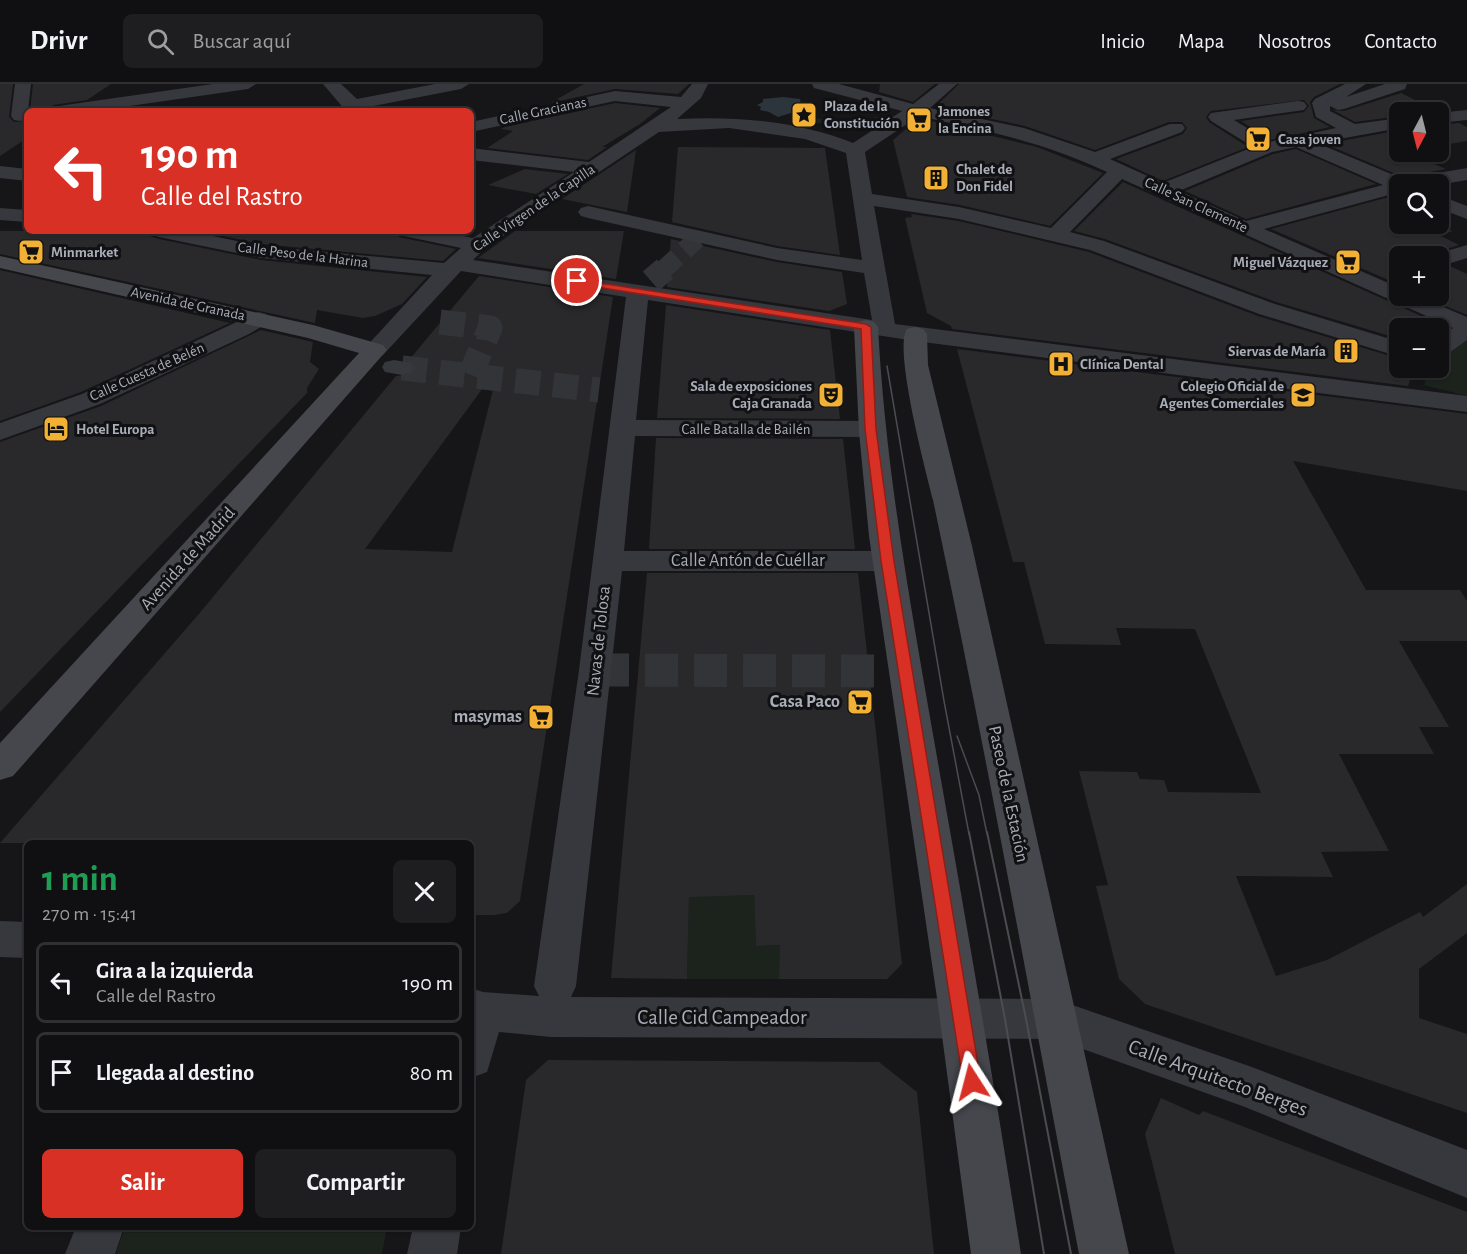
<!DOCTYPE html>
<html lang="es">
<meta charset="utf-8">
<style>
body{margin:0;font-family:"Alegreya Sans",sans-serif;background:#1e1e20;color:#f1f3f6;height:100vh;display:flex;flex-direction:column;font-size:22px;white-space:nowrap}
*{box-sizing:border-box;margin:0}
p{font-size:20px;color:#9c9d9f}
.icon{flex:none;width:33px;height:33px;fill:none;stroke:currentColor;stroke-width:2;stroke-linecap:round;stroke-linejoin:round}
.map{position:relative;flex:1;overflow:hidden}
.drawer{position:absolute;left:24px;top:756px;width:450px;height:390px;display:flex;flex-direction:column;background:#101012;border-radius:9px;box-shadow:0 2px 4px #0004,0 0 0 2px #303032}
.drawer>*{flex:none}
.hud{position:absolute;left:24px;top:24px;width:450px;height:126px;border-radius:9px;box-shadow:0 2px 4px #0004,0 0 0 2px #303032;background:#d93025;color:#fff;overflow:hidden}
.needle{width:39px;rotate:187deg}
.buttons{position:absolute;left:1389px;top:18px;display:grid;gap:12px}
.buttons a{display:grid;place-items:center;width:60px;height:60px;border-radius:9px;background:#101012;box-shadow:0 2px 4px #0004,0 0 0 2px #303032;font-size:30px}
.pin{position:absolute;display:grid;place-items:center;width:51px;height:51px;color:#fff;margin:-26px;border:3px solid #fff;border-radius:50%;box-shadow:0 2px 6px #0007}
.me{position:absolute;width:66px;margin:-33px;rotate:351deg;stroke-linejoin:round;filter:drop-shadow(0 0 4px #0008)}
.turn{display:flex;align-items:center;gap:21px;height:126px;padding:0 18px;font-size:27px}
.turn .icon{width:78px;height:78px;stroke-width:2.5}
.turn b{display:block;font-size:42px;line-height:51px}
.round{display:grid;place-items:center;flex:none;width:63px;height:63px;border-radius:9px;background:#1e1e20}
.summary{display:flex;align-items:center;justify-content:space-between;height:102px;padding:0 18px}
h1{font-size:36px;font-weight:700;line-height:45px;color:#1e9e55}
.primary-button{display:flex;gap:12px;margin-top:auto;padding:12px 18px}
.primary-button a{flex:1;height:69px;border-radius:9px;background:#d93025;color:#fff;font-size:24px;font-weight:700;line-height:69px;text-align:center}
.primary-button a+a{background:#1e1e20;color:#f1f3f6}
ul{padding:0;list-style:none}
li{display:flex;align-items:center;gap:18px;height:81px;margin:0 12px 9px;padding:0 6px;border:3px solid #303032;border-radius:9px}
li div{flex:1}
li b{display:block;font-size:22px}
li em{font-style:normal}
header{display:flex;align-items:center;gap:36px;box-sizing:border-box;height:84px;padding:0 30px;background:#101012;border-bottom:2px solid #303032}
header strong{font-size:28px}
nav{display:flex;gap:33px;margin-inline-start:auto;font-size:21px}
.search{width:420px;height:54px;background:#1e1e20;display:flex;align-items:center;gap:15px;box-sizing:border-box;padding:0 21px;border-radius:9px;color:#9c9d9f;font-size:22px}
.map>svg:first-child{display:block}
.green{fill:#1c231d}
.water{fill:#2c353c}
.building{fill:#29292c;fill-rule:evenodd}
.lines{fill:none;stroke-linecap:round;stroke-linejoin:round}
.street-tunnel-far2{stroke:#333438;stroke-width:19;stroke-dasharray:19 10;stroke-linecap:butt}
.street-tunnel-far1{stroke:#333438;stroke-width:25;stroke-dasharray:25 13;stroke-linecap:butt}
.street-tunnel{stroke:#333438;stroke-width:33;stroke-dasharray:33 16;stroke-linecap:butt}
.street{fill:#37383d;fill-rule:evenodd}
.secondary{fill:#45474d;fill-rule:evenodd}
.tram-far1{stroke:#4a4c52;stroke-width:1.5}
.tram{stroke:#4a4c52;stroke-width:2}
.route{fill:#d93025;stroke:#8d1f18;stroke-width:1.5}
.labels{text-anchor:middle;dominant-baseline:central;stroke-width:6;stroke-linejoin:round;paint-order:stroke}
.far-poi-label{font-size:15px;font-weight:bold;fill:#a8adb8;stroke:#111113;text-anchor:start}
.far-street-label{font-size:15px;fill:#a8adb8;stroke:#111113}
.street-label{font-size:18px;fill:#a8adb8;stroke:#111113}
.poi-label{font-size:18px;font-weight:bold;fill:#a8adb8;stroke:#111113;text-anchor:end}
.near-street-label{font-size:21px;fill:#a8adb8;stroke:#111113}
</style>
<header>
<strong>Drivr</strong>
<div class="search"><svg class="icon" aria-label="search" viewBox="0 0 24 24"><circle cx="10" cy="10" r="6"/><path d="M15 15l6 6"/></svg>Buscar aquí</div>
<nav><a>Inicio</a><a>Mapa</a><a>Nosotros</a><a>Contacto</a></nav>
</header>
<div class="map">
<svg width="1467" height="1170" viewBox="0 0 1467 1170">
<rect width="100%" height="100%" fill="#161618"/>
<g class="green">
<path d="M885 32 894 37C884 38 875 42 866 42 849 42 821 41 804 36L805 34 855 36Z"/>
<polygon points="1467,254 1467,312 1424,301 1429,284 1438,284 1439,273"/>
<polygon points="754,811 756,862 781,861 779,895 687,895 689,812"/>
<polygon points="125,1143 387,1143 382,1170 116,1170"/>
</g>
<polygon class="water" points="783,13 800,15 801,21 807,24 778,33 769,28 760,26 761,23 757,21 763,18 763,15"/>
<g class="building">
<polygon points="0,0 13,0 9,33 14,38 27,37 27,54 0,72"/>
<polygon points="33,0 111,0 87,16 53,21 48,27 30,27"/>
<polygon points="584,0 689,0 678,10 615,5 550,19"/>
<polygon points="880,0 935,0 913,18 879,8"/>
<polygon points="959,0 1340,0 1314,13 1310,18 1314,34 1330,43 1299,50 1270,56 1241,37 1304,28 1309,22 1304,16 1211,27 1206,33 1209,38 1248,63 1163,97 1116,75 1183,50 1187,44 1182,38 1169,38 1095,66 1025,42 935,23"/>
<polygon points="1401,9 1437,27 1400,28 1400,32 1355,38 1333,26 1344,27"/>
<polygon points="615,19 660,24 640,40 602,63 607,63 588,76 487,64 513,47 501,45 505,43"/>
<polygon points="919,34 1037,63 1103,89 1050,142 960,121 907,113 893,56"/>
<polygon points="1459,39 1467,43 1467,57 1438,62 1438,41"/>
<polygon points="1400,46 1400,68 1438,66 1443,69 1420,74 1446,85 1403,93 1325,60"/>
<polygon points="678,63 825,64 840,171 777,162 672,138"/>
<polygon points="1296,65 1376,100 1246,135 1185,107 1273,70"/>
<polygon points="636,66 627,128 562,115"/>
<polygon points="525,85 568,90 536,110 488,101"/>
<polygon points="1123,98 1448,244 1438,251 1438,244 1400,244 1400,255 1276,218 1105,155 1074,147"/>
<polygon points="1400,110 1400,140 1435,140 1453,147 1439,151 1459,161 1429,170 1428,172 1400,172 1400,201 1271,145"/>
<polygon points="911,130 959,137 1089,168 1258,232 1400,275 1400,284 1414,284 1408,302 952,245 951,242 927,229 905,134 912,133"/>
<polygon points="0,147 147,147 150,152 159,155 261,176 427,193 402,220 375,232 363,234 317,226 315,239 0,170"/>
<polygon points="200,147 394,147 399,153 456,165 443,177 261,160"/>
<polygon points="515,147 624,147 616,195 478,174"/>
<polygon points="671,155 777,178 842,188 847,220 829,227 667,203"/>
<polygon points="1450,182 1467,190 1467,231 1422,212 1438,212 1438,185"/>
<polygon points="0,186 230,239 81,308 0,337"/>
<path d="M479 192 613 213 520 817 507 829 494 831H471V759H0L198 531 396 292 413 290 416 283 409 276ZM499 282 452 468 365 465Z"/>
<polygon points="666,221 830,246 840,335 657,334"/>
<polygon points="261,246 313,258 310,278 319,285 307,304 307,309 0,628 0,358 101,322"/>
<polygon points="957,265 1467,330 1467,407 1293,377 1366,506 1460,506 1467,517 1467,557 1399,557 1449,643 1419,643 1434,670 1339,670 1389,767 1321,768 1333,793 1236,792 1276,892 1327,876 1420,828 1423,833 1467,800 1467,849 1419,885 1419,934 1467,950 1467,1029 1145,920 1119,895 1096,802 1108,801 1079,687 1137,688 1140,695 1164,696 1168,708 1261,709 1195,545 1116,544 1121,561 1045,560 1024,478 1013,478"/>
<polygon points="656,354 843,355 855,465 649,465"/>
<polygon points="647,489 858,489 902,880 887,895 779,895 780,861 756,862 754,811 689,813 687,895 611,894"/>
<polygon points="548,976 879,978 917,1008 934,1170 501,1170 526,996"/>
<polygon points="1161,1014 1199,1031 1203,1027 1467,1128 1467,1170 1175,1170 1145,1050"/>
</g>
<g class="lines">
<polyline class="street-tunnel-far2" points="663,186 697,155"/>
<g class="street-tunnel-far1">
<polyline points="651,197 665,185"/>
<polyline points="440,238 490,244 470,292"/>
<polyline points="402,284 599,306"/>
</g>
<polyline class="street-tunnel" points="596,586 876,587"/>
<g class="street">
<polygon points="15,0 31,0 27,35 20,37 14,36 11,32"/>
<polygon points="213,0 256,0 248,5 95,27 50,27 53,23 59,22"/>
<polygon points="323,0 341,0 357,15 435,0 469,0 461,5 363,24 364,27 346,27"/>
<path d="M692 0H708L701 14 677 35C737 32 797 37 853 59L902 27 814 4 812 0H839L913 20 939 0H957L930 24 1024 44 1095 68 1170 40H1182L1185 44 1182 48 1110 75 1163 99 1253 63 1211 37 1208 33 1211 29 1298 17 1304 18 1307 22 1304 26 1234 36 1270 58 1295 51 1299 52 1336 44 1316 33 1312 19 1315 15 1345 0H1366L1346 13 1385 0H1407L1405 5 1344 25 1338 26 1330 22V27L1355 40 1400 34V44L1317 59 1403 95 1467 84V96L1438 101 1400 100V108L1264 145 1400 204V212H1417L1467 233V256L1446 271 1438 273V254L1453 244 1122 95 1070 148 1104 157 1275 220 1400 258V273L1259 230 1090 166 959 135 874 122 895 240 1467 312V328L915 257 648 216 636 336 870 337 879 339 883 345 879 351 870 353 635 352 624 467H887L898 470 902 477 898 484 887 487H622L576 902 571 913 1055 915 1249 982 1467 1066V1114L1245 1023 1055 955 551 953 499 948 487 988 471 994V904L483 908 539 912 534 902 579 586 626 213 461 187 383 271 375 273 367 271 363 266 432 191 261 174 159 153 152 151 149 147H189L261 162 444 179 461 164 399 151 396 147H438L473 154 574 88 471 76V64L589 78 671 23 615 17 471 48V38L615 7 681 13ZM919 32C987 47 1043 58 1107 88L1051 144 959 123 872 110 865 68ZM729 44 805 55 846 69 862 176 777 164 588 122 581 124 578 128 581 132 588 134 777 176 864 189 872 236 473 176 484 165 659 48ZM1296 63 1383 101 1246 137 1179 107 1272 68Z"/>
<polygon points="1467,26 1467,36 1438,39 1438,29"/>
<polygon points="0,82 27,85 27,97 0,94"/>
<polygon points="1438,111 1467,122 1467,135 1438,124"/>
<polygon points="0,124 27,126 27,138 0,136"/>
<polygon points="1467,161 1467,174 1438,183 1438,172 1430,172"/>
<polygon points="258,228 266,230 270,235 266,240 249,250 100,320 0,356 0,339 82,310"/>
<polygon points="394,276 411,279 414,284 411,289 402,291 385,288 382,283 385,278"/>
<polygon points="0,837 27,838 27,874 0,873"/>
<polygon points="76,1143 124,1143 115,1170 65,1170"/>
<polygon points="413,1143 461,1143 457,1170 407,1170"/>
</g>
<g class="secondary">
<polygon points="0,172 313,241 383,261 387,266 13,692 0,696 0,659 359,269 308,254 0,184"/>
<path d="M866 236 874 238 878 243C886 396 915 545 941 696 969 853 996 1012 1021 1170H971L937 914 869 452 859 348 854 243 858 238Z"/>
<path d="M915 243 923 245 927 250 928 281 972 462 1129 1170H1079C1031 919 986 667 933 416 926 388 893 264 907 245Z"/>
</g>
<g class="tram-far1">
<polyline points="887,282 944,617 969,750"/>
<polyline points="957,652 979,711 987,750"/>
</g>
<g class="tram">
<polyline points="969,748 1005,935 1044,1170"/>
<polyline points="987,748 1026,935 1071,1170"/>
</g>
</g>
<polygon class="route" points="574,195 866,240 871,243 876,345 894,477 981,998 978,1004 972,1006 965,1004 963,998 881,477 865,345 861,245 577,200 574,199"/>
<defs>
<g id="sight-square" transform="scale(1.35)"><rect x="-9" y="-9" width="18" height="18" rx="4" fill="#f2b134" stroke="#111113"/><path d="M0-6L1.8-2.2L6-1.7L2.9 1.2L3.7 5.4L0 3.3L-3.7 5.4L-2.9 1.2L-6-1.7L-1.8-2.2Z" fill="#111"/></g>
<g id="supermarket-square" transform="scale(1.35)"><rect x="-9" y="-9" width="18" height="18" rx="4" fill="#f2b134" stroke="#111113"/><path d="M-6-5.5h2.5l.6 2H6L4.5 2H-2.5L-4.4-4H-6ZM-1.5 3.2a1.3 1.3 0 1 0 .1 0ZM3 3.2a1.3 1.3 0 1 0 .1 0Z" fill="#111"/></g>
<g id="building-square" transform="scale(1.35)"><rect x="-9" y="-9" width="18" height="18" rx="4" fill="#f2b134" stroke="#111113"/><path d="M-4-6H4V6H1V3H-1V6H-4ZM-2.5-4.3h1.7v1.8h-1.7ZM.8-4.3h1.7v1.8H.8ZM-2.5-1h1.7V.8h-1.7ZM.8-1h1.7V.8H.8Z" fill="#111"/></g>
<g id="hospital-square" transform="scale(1.35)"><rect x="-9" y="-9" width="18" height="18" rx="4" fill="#f2b134" stroke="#111113"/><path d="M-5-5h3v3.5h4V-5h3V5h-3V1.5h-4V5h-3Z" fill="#111"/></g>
<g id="theatre-square" transform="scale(1.35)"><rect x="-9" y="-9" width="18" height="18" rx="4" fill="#f2b134" stroke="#111113"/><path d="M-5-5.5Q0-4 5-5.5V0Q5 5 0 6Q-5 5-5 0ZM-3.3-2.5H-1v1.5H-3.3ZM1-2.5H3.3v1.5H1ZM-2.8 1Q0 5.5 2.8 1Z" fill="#111"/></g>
<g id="school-square" transform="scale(1.35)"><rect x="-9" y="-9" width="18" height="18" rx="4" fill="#f2b134" stroke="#111113"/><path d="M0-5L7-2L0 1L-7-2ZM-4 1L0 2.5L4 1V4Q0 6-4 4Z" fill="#111"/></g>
<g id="hotel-square" transform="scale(1.35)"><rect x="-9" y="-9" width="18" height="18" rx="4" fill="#f2b134" stroke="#111113"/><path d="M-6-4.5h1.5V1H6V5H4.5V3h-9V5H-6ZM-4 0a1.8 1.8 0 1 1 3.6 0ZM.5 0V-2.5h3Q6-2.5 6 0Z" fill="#111"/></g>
</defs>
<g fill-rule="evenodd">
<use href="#sight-square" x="804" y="31"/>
<use href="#supermarket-square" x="919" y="36"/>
<use href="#supermarket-square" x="1258" y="55"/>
<use href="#building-square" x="936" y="94"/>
<use href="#supermarket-square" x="31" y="168"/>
<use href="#supermarket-square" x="1348" y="178"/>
<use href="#building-square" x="1346" y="267"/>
<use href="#hospital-square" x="1061" y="280"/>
<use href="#theatre-square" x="831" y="311"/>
<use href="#school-square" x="1303" y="311"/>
<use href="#hotel-square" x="56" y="345"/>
<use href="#supermarket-square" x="860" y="618"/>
<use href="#supermarket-square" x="541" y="633"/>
</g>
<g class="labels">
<g class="far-poi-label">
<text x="824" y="22">Plaza de la<tspan x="824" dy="17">Constitución</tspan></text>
<text x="938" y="27">Jamones<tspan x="938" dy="17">la Encina</tspan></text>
<text x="1278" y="55">Casa joven</text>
<text x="956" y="85">Chalet de<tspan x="956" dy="17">Don Fidel</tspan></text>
<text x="51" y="168">Minmarket</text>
<text x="1328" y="178" text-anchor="end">Miguel Vázquez</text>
<text x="1326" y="267" text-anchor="end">Siervas de María</text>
<text x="1080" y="280">Clínica Dental</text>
<text x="812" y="302" text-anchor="end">Sala de exposiciones<tspan x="812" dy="17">Caja Granada</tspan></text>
<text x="1284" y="302" text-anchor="end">Colegio Oficial de<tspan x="1284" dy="17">Agentes Comerciales</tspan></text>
<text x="76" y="345">Hotel Europa</text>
</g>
<g class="far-street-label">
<text transform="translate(543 27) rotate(-12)">Calle Gracianas</text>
<text transform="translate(1196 121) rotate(25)">Calle San Clemente</text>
<text transform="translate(534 124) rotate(-34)">Calle Virgen de la Capilla</text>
<text transform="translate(303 171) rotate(7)">Calle Peso de la Harina</text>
<text transform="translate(188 220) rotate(12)">Avenida de Granada</text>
<text transform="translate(147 288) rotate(-24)">Calle Cuesta de Belén</text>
<text x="746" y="345">Calle Batalla de Bailén</text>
</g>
<g class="street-label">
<text transform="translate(188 475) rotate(-48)">Avenida de Madrid</text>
<text x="748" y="477">Calle Antón de Cuéllar</text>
<text transform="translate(599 557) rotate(-84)">Navas de Tolosa</text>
<text transform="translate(1008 710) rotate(78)">Paseo de la Estación</text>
</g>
<g class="poi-label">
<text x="840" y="618">Casa Paco</text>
<text x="522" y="633">masymas</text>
</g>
<g class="near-street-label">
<text x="722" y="933">Calle Cid Campeador</text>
<text transform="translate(1218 994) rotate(20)">Calle Arquitecto Berges</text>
</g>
</g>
</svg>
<div class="buttons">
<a><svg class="needle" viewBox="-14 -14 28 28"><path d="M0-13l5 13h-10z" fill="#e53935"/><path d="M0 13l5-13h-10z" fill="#9c9d9f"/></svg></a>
<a><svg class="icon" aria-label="search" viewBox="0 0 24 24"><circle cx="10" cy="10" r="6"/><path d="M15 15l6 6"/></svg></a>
<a>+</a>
<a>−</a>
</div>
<div class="pin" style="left:577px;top:197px;background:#d93025"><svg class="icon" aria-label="arrive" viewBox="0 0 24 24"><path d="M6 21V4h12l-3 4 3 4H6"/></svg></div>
<svg class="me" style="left:972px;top:998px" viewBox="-20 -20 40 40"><path d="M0-17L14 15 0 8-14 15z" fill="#d93025" stroke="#fff" stroke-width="4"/></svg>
<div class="hud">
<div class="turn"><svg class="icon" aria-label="left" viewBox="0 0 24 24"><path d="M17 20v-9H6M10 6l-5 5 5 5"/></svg><div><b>190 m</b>Calle del Rastro</div></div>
</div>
<section class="drawer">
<div class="summary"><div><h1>1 min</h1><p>270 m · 15:41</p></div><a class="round"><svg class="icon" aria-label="close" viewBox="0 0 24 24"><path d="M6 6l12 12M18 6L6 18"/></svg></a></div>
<ul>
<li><svg class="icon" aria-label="left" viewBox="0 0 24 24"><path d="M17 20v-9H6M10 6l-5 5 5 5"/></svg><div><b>Gira a la izquierda</b><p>Calle del Rastro</p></div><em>190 m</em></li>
<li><svg class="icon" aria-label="arrive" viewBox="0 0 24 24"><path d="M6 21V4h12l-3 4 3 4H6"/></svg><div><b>Llegada al destino</b></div><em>80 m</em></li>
</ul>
<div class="primary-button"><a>Salir</a><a>Compartir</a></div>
</section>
</div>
